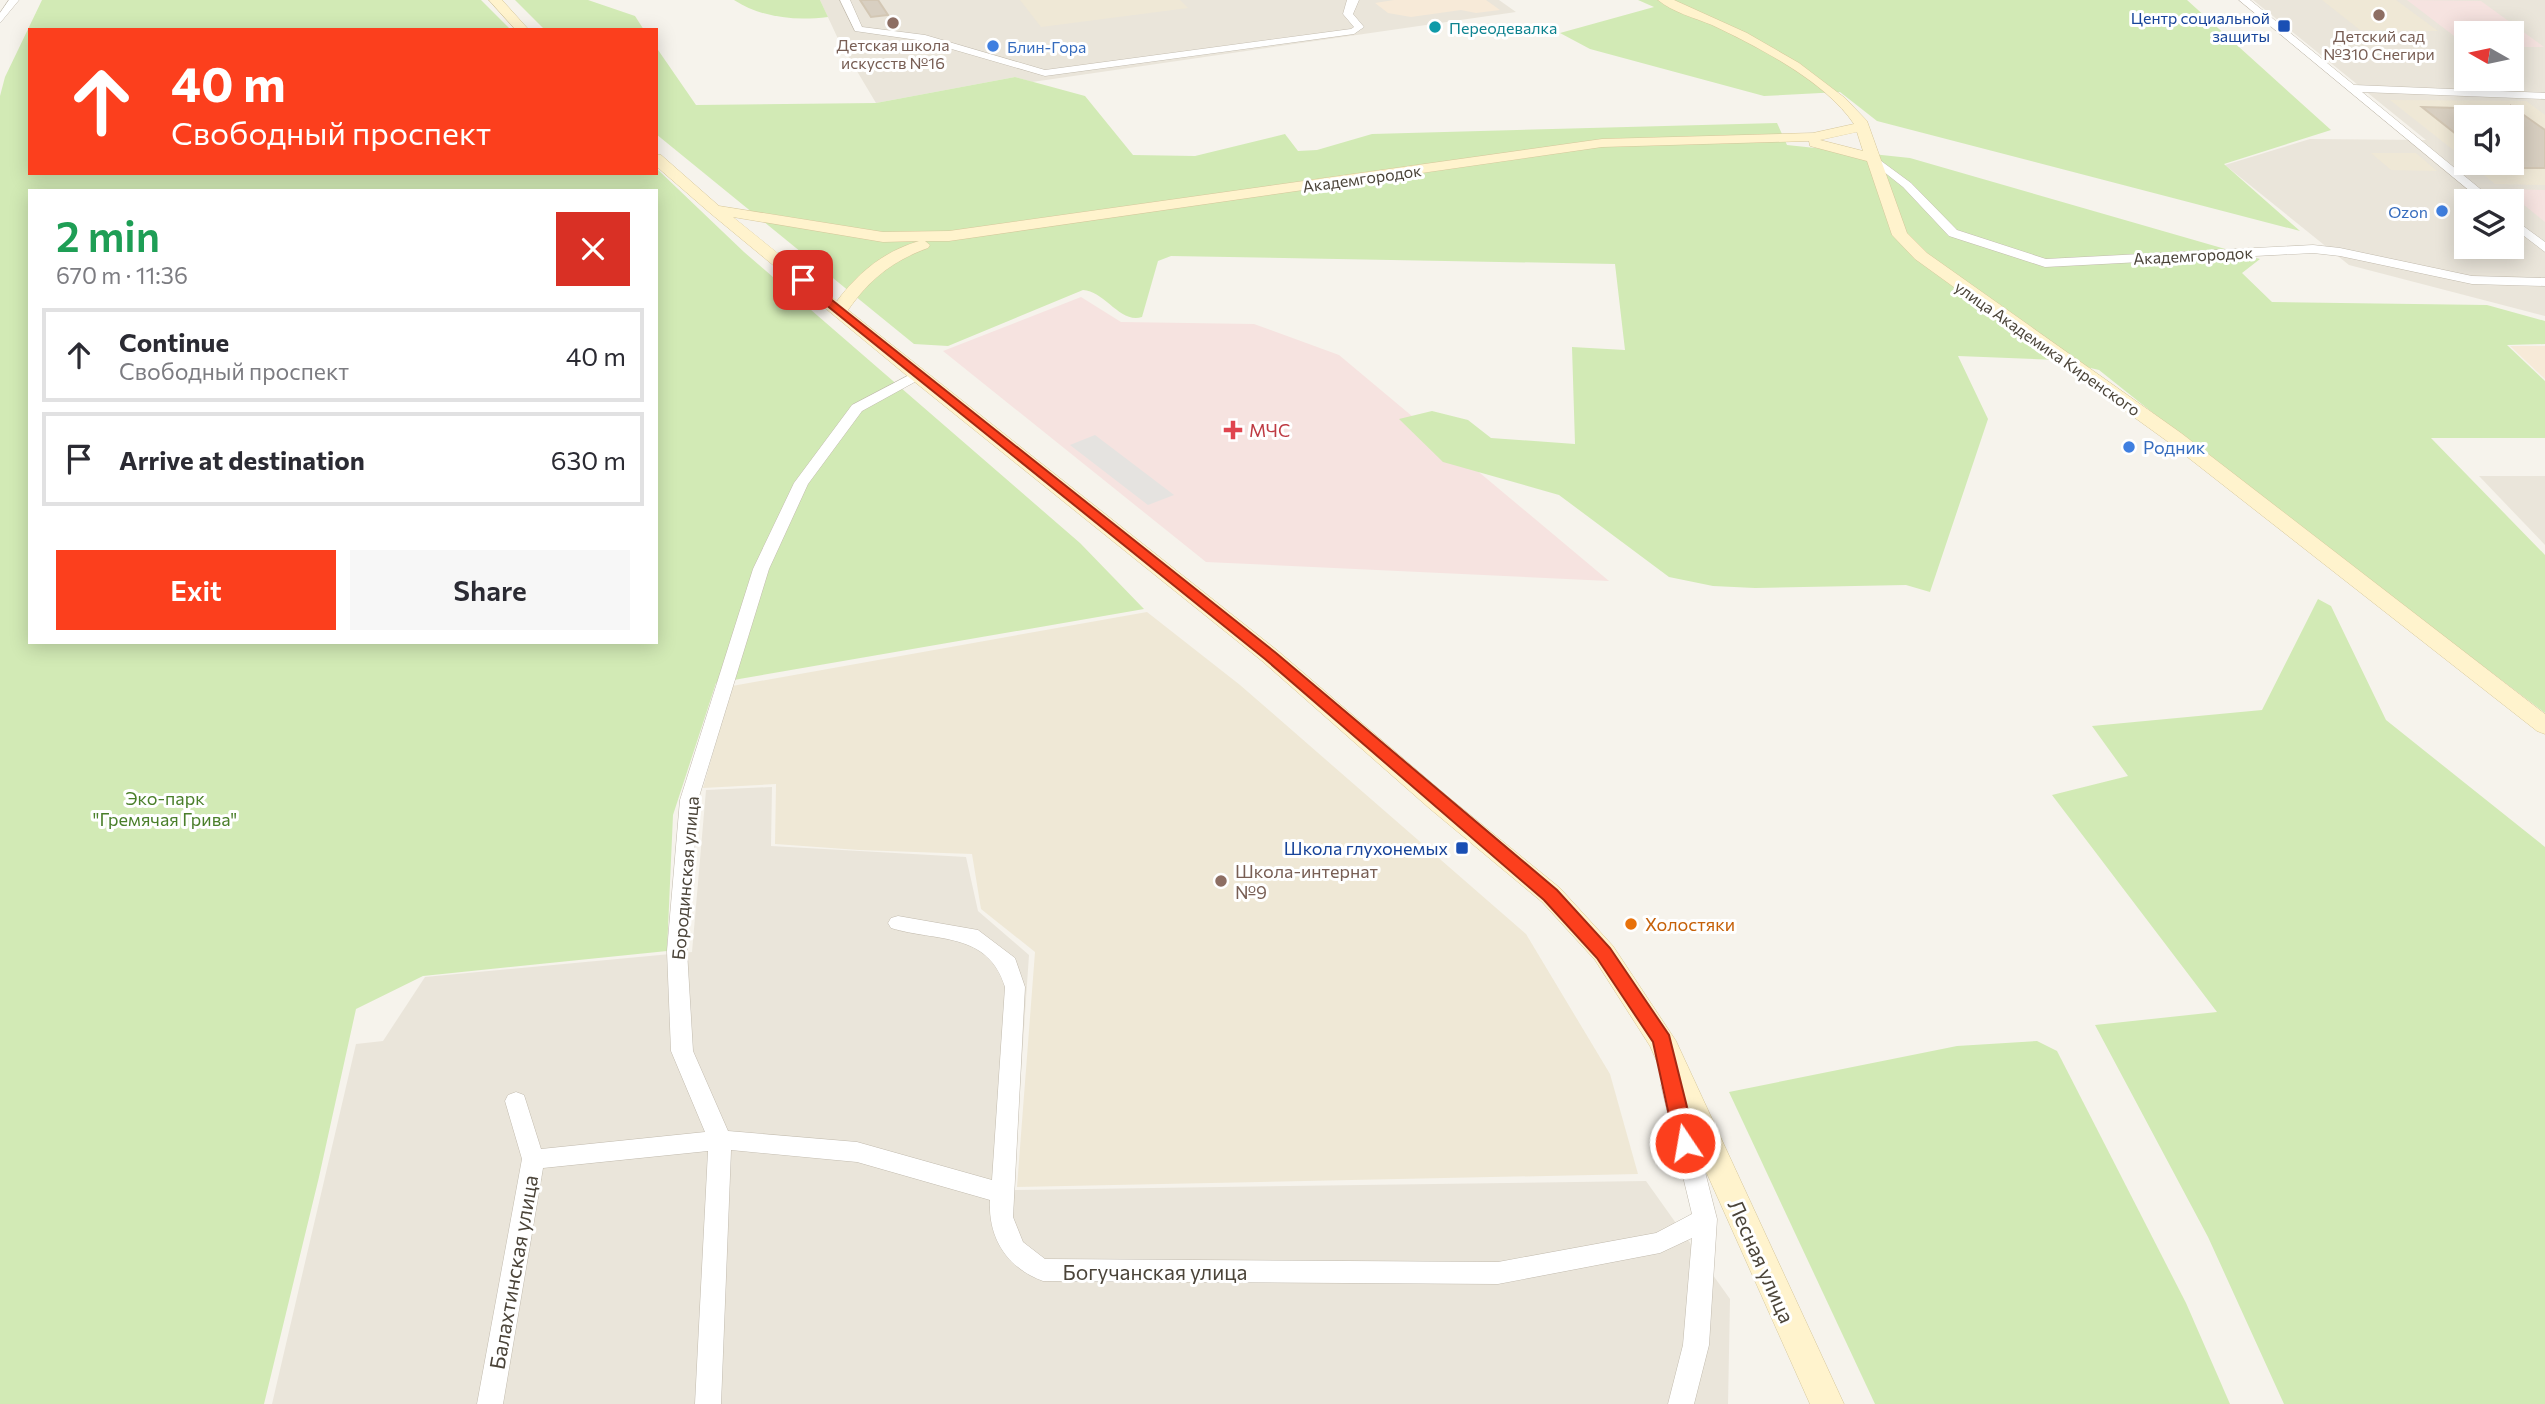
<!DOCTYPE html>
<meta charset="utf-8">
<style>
body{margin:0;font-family:Commissioner,sans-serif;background:#f7f7f7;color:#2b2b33;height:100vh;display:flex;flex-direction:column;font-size:26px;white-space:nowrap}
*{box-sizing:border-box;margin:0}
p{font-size:23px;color:#7c7c81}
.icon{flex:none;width:38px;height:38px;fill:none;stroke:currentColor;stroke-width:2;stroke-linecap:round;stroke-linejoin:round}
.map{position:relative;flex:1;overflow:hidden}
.sheet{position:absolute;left:28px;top:189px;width:630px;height:455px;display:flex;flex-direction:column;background:#fff;border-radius:0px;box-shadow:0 4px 18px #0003}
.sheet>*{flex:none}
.guide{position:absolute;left:28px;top:28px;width:630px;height:147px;border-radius:0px;box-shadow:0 4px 18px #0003;background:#fc3f1d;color:#fff;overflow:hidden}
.needle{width:46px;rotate:279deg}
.controls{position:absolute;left:2454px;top:21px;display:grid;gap:14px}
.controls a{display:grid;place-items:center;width:70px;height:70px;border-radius:0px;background:#fff;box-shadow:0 4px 18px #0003;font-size:35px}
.pin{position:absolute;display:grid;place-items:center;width:60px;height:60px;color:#fff;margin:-30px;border-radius:14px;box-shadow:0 4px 10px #0006}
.me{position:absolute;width:77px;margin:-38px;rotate:348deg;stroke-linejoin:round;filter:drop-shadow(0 0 5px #0008)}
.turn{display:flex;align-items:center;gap:24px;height:147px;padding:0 28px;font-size:32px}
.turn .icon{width:91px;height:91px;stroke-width:2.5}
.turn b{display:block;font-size:49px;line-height:60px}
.round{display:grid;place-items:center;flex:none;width:74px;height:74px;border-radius:0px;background:#f7f7f7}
.summary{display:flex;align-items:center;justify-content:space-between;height:119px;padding:0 28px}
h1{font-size:42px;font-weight:600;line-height:52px;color:#1e9e55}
.button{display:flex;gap:14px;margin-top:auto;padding:14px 28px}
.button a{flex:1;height:80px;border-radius:0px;background:#fc3f1d;color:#fff;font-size:28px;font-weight:600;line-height:80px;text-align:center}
.button a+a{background:#f7f7f7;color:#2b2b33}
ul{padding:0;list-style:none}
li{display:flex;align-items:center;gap:21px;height:94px;margin:0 14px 10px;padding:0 14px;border:4px solid #e1e1e2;border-radius:0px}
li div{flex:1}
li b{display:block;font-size:26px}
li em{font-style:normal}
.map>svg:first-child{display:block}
.residential{fill:#eae5da;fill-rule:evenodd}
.commercial{fill:#f7ead8}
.education{fill:#efe8d6}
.medical{fill:#f6e3e0}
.green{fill:#d2eab5;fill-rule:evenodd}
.parking{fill:#e5e3e0}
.building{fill:#d8cfc1;stroke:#d3c7b4;stroke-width:2}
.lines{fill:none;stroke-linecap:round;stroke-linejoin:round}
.street-casing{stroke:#c2bbae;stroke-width:1}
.secondary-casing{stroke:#d6c79b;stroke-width:1}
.street{fill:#fff;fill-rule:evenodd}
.secondary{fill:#fff3cd;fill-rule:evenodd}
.route{fill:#fc3f1d;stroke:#a42913;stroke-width:2}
.education-dot{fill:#8d6e63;stroke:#fff;stroke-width:2.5}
.transit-dot{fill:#1a4fb4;stroke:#fff;stroke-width:2.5}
.culture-dot{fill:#0f9aa8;stroke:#fff;stroke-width:2.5}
.shop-dot{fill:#3f7fe0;stroke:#fff;stroke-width:2.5}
.health-dot{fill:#e0444e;stroke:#fff;stroke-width:2.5}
.food-dot{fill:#e8710a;stroke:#fff;stroke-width:2.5}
.labels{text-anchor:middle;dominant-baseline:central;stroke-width:6;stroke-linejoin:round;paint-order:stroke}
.far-transit-label{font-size:16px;fill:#164399;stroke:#fff;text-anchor:end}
.far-culture-label{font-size:16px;fill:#0d838f;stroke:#fff;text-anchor:start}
.far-education-label{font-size:16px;fill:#785e54;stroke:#fff}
.far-shop-label{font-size:16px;fill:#366cbe;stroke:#fff;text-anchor:start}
.far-street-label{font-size:16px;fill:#4b4439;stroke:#fff}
.health-label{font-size:18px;fill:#be3a42;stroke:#fff;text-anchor:start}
.shop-label{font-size:18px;fill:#366cbe;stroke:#fff;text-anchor:start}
.park-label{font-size:18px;fill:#4a7f2a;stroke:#fff}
.transit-label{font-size:18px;fill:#164399;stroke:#fff;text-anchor:end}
.education-label{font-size:18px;fill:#785e54;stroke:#fff;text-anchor:start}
.street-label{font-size:18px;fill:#4b4439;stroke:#fff}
.food-label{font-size:18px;fill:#c56008;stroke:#fff;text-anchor:start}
.near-street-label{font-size:21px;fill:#4b4439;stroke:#fff}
</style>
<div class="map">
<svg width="2545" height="1404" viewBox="0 0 2545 1404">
<rect width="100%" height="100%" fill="#f6f3ec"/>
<g class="residential">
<polygon points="820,0 1499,0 1516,12 1032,82 1015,77 876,103 839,41"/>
<path d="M2253 0H2545V316L2349 265 2225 165 2310 139 2426 140ZM2466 33H2511V79H2466ZM2466 117H2511V163H2466ZM2466 201H2511V247H2466Z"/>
<polygon points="2479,476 2545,476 2545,545"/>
<polygon points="772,787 771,846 966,857 978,911 1029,955 1013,1190 1646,1181 1730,1299 1728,1404 272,1404 356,1044 383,1041 425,977 692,952 706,790"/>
</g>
<g class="commercial">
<polygon points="1394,0 1486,0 1500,10 1476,13 1461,10 1411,17 1388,13 1375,3"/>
<polygon points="2510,346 2545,346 2545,379"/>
</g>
<g class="education">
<polygon points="1020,0 1180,0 1188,8 1041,27"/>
<polygon points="2322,0 2396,0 2438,31 2360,30"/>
<polygon points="2390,100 2526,101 2545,115 2545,185 2495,184 2469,163 2511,163 2511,117 2466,117 2466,160"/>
<polygon points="2371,153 2416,153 2437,171 2391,170"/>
<polygon points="1147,612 1240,685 1526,934 1610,1074 1638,1174 1017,1187 1035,952 981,909 972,854 859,850 775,844 776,784 703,788 732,686"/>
</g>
<g class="medical">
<polygon points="2407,0 2481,1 2544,47 2511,47 2511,33 2466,33 2466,45"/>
<polygon points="2504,189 2545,190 2545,222"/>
<polygon points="1081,297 1121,322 1254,324 1339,355 1609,581 1206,562 943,351"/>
</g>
<g class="green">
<path d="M42 0H481L511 30H30V173H656V168L744 252 1080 543 1144 609 716 683 673 815 667 951 423 976 356 1009 319 1177 264 1404H0V96L5 77ZM30 191H656V642H30Z"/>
<polygon points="515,0 588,0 635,16 644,30 545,30"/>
<path d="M734 0H820L828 17C795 21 762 18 734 0Z"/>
<polygon points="1638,0 2187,0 2331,130 2224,164 2300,231 1877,121 1840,92 1764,96 1590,49 1560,33 1654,7"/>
<path d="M656 47 696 105 876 103 1015 77 1085 96 1133 155 1195 156 1285 134 1298 151 1317 150 1372 134 1777 123 1787 145 1910 158 2260 259 2242 273 2272 302 2487 305 2545 321V344L2507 345 2545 381V438H2431L2545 555V713L2236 479 2099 370 2056 360 1958 356 1988 419 1930 592 1906 585 1755 588 1713 586 1669 577 1559 495 1443 462 1399 419 1432 411 1468 420 1491 438 1575 444 1572 347 1625 350 1615 264 1171 256 1158 261 1142 317C1120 324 1105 291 1083 290L948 346 914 344 656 134Z"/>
<polygon points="2318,599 2331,606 2386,720 2545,847 2545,1404 2284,1404 2208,1237 2095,1025 2217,1012 2052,795 2128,776 2092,726 2262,710"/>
<polygon points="2037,1041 2057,1051 2186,1303 2230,1404 1875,1404 1729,1092 1957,1046"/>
</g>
<polygon class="parking" points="1095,435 1174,495 1148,505 1070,445"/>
<g class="building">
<polygon points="860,0 878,0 888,15 871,17"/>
<polygon points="2511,106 2545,130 2545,168 2511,168"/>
<polygon points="2422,107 2457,108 2466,111 2466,142"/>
</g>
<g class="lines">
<g class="street-casing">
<g id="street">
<polygon points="9,0 19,0 0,23 0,13"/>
<polygon points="840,0 850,0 862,27 925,35 1045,70 1351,29 1354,27 1343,14 1347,0 1359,0 1353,14 1364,27 1354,34 1045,76 924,41 855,31"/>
<polygon points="2239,0 2250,0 2354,85 2545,93 2545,99 2362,92 2495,201 2482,201"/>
<polygon points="1873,155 1911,183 1957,230 2046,259 2313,245 2340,248 2472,276 2545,278 2545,286 2472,284 2340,256 2313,253 2045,267 1949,236 1903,187 1869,160 1869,156"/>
<polygon points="2511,217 2545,242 2545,252 2511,226"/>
<path d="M917 371 924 375 922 378 862 411 808 484 769 569 698 800 687 951 693 1051 728 1131 857 1142 992 1180 1005 987C988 931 936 942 891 928L888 923 891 918 898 916 978 930 1015 958 1025 987 1013 1217 1023 1242 1045 1259 1498 1262 1656 1233 1692 1214 1661 1085 1664 1079 1672 1076 1680 1079 1683 1085 1717 1219 1709 1345 1694 1404H1668L1683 1345 1692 1238 1660 1253 1498 1284 1043 1281C1007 1268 988 1238 990 1200L857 1162 731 1150 721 1404H695L708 1151 543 1168 503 1404H477L522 1159 505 1101 508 1095 516 1092 524 1095 541 1149 705 1132 671 1051 667 951 680 800 753 569 794 483 852 405Z"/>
</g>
</g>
<g class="secondary-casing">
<g id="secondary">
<polygon points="489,0 502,0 529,30 516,30"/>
<path d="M1658 0H1674L1747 33 1799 63 1845 98 1867 121 1907 233 1927 253 2181 433 2545 714V734L2537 731 2167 441 1915 259 1892 235 1867 161 1810 146 1809 141 1602 147 949 241H925L930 245 928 248C892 261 869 280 848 310L1278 651 1447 796 1560 888 1613 946 1676 1041 1844 1404H1810L1650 1046 1595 960 1542 902 1429 808 1262 661 911 379 710 213 656 166V154L661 155 719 206 883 232 949 231 1602 139 1813 133 1854 124C1825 81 1758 47 1712 25 1695 18 1672 12 1658 0ZM1857 132 1863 151 1820 140ZM733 217 883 242 919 241C883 252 859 272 837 301Z"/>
</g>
</g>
<use href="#street" class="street"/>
<use href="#secondary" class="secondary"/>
</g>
<polygon class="route" points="803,277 1276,653 1557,890 1610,948 1669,1035 1696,1143 1693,1149 1685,1152 1678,1149 1675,1143 1653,1042 1597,958 1544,900 1265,659 799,283 797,280"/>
<g class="education-dot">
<circle cx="2379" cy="15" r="7"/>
<circle cx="893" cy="23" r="7"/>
<circle cx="1221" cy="881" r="7"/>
</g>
<g class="transit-dot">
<rect x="2277" y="19" width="14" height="14" rx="3.5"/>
<rect x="1455" y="841" width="14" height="14" rx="3.5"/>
</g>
<circle class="culture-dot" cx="1435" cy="27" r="7"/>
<g class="shop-dot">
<circle cx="993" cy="46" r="7"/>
<circle cx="2442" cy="211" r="7"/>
<circle cx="2129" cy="447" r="7"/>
</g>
<path class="health-dot" d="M1229.5 419.5h7v7h7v7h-7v7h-7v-7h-7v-7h7z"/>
<circle class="food-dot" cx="1631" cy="924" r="7"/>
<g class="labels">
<g class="far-transit-label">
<text x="2270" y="17">Центр социальной<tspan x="2270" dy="18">защиты</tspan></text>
</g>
<g class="far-culture-label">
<text x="1449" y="27">Переодевалка</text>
</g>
<g class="far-education-label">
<text x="2379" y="35">Детский сад<tspan x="2379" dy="18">№310 Снегири</tspan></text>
<text x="893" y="44">Детская школа<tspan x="893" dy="18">искусств №16</tspan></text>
</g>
<g class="far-shop-label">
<text x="1007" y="46">Блин-Гора</text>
<text x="2428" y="211" text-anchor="end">Ozon</text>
</g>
<g class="far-street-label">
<text transform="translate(1362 178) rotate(-8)">Академгородок</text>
<text transform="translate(2193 255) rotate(-3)">Академгородок</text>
<text transform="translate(2048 348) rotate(35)">улица Академика Киренского</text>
</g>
<g class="health-label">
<text x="1249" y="430">МЧС</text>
</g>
<g class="shop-label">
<text x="2143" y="447">Родник</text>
</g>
<g class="park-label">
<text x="165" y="798">Эко-парк<tspan x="165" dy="21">"Гремячая Грива"</tspan></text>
</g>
<g class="transit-label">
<text x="1448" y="848">Школа глухонемых</text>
</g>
<g class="education-label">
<text x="1235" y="871">Школа-интернат<tspan x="1235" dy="21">№9</tspan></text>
</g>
<g class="street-label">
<text transform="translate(685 878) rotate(-85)">Бородинская улица</text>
</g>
<g class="food-label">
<text x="1645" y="924">Холостяки</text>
</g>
<g class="near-street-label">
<text transform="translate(1762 1261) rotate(66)">Лесная улица</text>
<text x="1155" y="1271">Богучанская улица</text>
<text transform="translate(513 1272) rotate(-80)">Балахтинская улица</text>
</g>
</g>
</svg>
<div class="controls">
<a><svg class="needle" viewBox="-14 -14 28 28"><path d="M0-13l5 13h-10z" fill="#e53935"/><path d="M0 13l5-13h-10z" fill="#7c7c81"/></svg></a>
<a><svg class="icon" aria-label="sound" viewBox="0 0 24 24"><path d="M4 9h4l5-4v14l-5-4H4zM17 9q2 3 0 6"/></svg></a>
<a><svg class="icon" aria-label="layers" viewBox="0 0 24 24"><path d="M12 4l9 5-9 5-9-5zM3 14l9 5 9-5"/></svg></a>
</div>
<div class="pin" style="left:803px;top:280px;background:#d93025"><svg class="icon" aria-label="arrive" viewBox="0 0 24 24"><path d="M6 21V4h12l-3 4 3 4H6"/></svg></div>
<svg class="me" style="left:1685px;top:1143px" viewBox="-20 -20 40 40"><circle r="17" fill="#fc3f1d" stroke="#fff" stroke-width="3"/><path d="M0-11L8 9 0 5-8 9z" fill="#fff"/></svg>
<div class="guide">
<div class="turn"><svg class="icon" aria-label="ahead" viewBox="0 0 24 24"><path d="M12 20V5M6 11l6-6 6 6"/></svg><div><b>40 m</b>Свободный проспект</div></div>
</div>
<section class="sheet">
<div class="summary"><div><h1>2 min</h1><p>670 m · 11:36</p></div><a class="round" style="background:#d93025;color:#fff"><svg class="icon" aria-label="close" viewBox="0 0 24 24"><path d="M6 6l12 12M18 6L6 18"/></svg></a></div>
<ul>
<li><svg class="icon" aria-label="ahead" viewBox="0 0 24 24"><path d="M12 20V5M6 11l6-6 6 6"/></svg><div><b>Continue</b><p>Свободный проспект</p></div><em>40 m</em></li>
<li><svg class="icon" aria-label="arrive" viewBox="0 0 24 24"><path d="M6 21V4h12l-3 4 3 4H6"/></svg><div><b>Arrive at destination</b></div><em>630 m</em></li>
</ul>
<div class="button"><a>Exit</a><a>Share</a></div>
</section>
</div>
